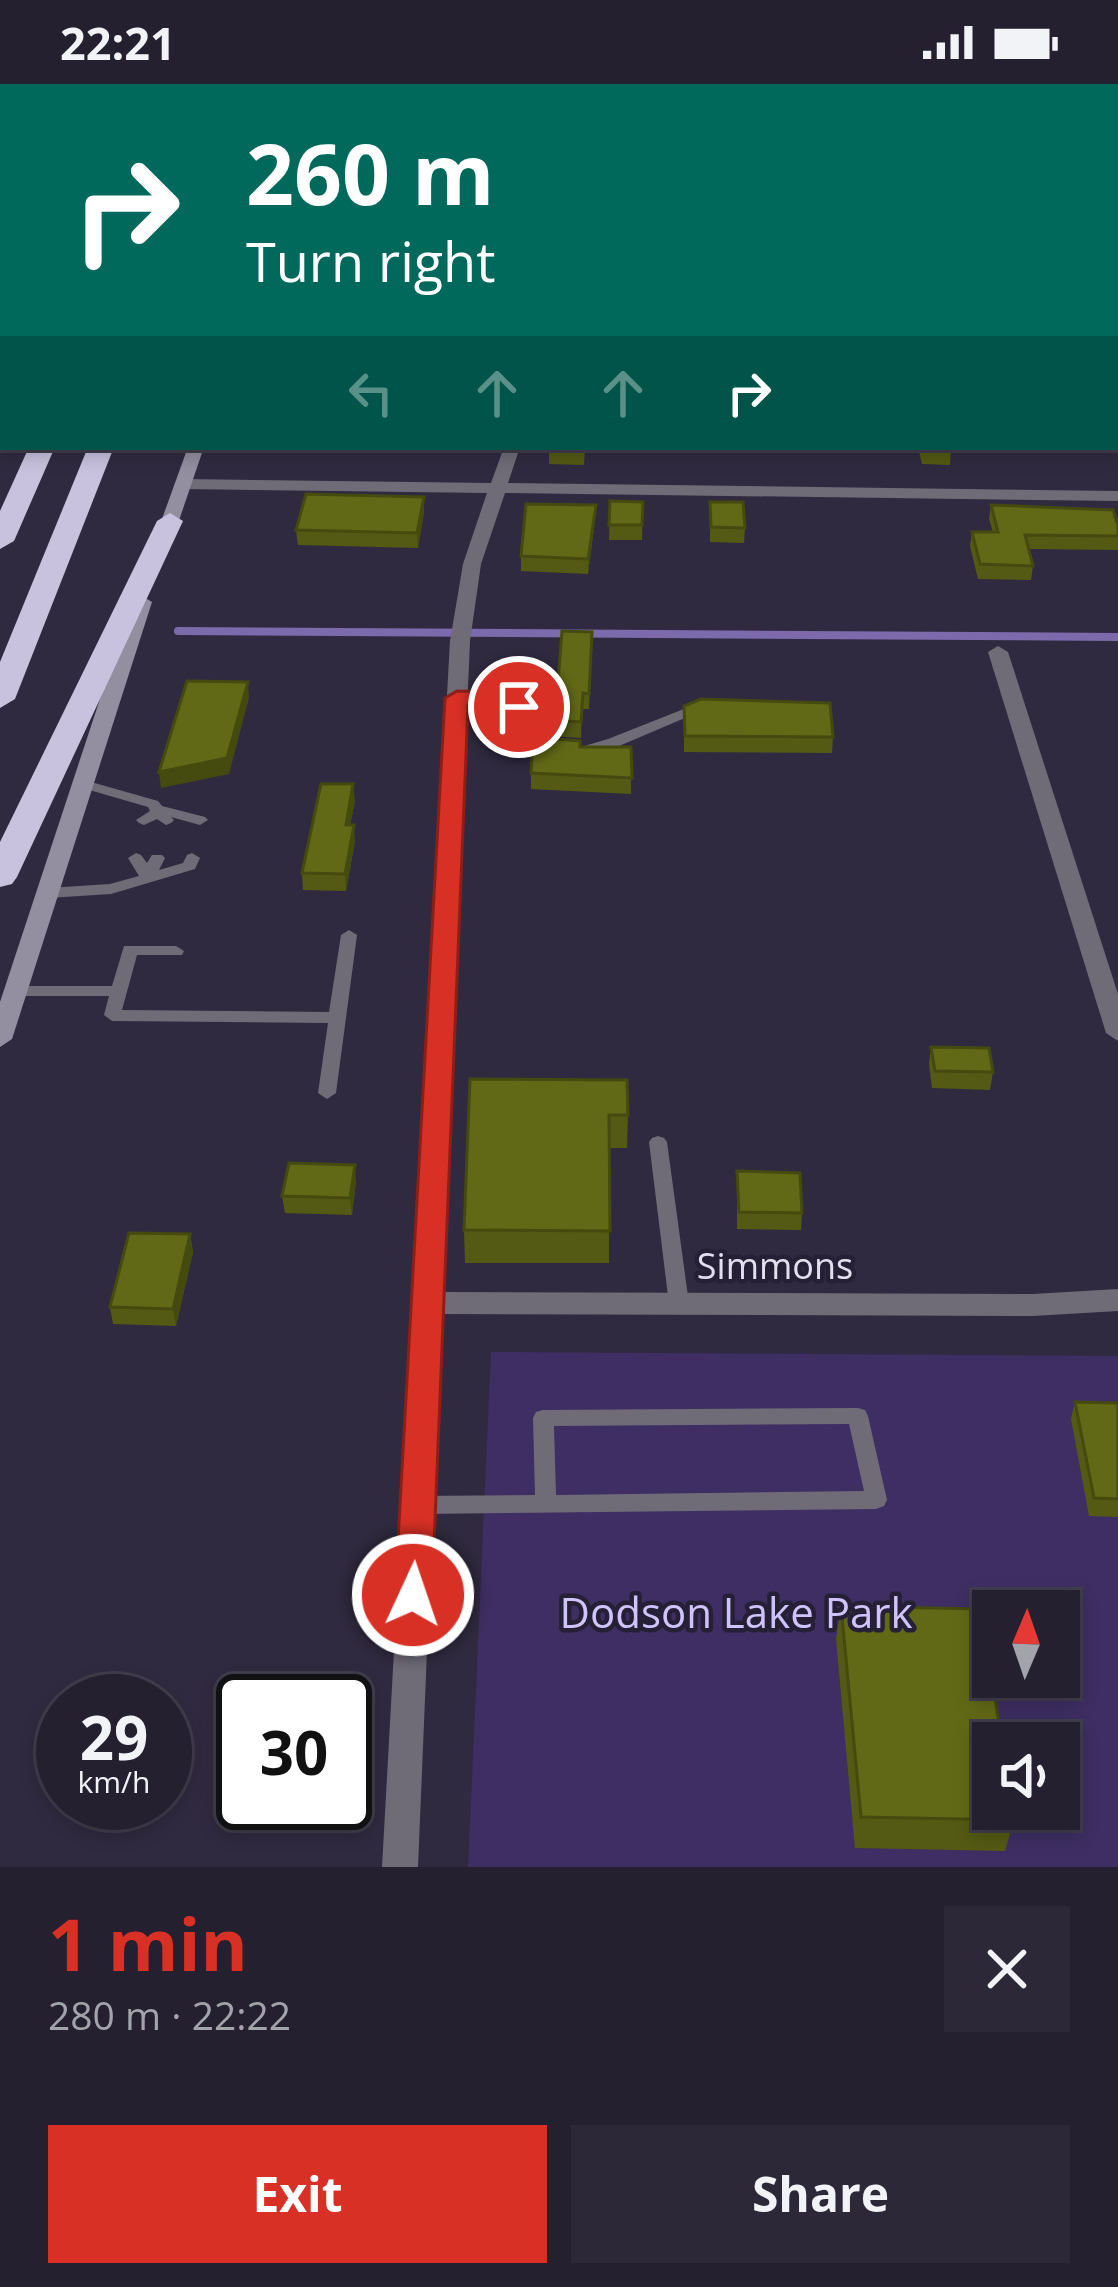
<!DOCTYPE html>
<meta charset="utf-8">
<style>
body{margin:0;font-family:"Open Sans",sans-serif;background:#2c2838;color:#f1f3f6;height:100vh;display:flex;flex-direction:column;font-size:45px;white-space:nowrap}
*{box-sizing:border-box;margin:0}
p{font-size:39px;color:#a3a3ab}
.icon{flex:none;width:66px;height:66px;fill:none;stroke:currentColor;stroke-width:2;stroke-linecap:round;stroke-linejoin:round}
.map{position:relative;height:1783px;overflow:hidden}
.side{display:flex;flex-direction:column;background:#242030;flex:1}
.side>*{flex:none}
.top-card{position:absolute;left:0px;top:0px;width:1119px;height:366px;box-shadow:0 6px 18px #0003,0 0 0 3px #413e4c;background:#00695c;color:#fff;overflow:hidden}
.needle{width:78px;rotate:2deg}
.buttons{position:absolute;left:972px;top:1506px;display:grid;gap:24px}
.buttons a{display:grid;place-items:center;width:108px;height:108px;border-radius:0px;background:#242030;box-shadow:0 6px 18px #0003,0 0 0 3px #413e4c;font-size:60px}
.speed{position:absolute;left:36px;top:1590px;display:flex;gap:24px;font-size:60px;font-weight:700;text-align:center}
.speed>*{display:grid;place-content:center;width:156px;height:156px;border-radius:50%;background:#242030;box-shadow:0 6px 18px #0003,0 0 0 3px #413e4c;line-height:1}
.speed small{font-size:30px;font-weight:400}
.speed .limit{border:6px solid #111;border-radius:18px;background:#fff;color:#111}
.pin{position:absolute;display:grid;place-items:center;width:102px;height:102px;color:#fff;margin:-51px;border:6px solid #fff;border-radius:50%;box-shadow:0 3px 12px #0007}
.me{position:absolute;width:132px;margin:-66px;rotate:3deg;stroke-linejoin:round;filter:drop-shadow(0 0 9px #0008)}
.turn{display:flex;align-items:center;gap:42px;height:252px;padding:0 48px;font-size:54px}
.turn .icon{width:156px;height:156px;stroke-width:2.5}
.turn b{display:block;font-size:84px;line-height:102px}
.lanes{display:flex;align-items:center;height:114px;padding:0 48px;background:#0003;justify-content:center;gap:60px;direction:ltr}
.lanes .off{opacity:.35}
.round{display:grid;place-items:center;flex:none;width:126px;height:126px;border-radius:0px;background:#2c2838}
.overview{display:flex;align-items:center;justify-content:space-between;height:204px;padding:0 48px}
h1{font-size:72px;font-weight:700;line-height:90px;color:#d93025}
.primary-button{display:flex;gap:24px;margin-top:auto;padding:24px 48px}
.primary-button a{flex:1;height:138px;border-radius:0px;background:#d93025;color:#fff;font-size:48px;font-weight:700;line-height:138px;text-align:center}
.primary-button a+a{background:#2c2838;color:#f1f3f6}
.status{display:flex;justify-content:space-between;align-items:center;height:84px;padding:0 60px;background:#242030;direction:ltr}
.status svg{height:33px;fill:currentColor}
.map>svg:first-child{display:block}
.green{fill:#3e2e63;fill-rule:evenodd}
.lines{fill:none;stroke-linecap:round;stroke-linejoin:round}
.stream{stroke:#7c6aad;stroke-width:8}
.lane{fill:#6f6c78;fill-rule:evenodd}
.street{fill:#6f6c78;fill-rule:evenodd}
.secondary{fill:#938fa1;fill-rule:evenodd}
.highway{fill:#c8c2df;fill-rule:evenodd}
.wall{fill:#545a13}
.shaded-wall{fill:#454a0f}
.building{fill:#626916;stroke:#454a0f;stroke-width:3}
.route{fill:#d93025;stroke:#8d1f18;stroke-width:3}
.labels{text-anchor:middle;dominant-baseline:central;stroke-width:9;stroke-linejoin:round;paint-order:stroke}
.street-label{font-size:36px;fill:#e2dfee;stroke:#262036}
.near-park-label{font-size:42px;fill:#d0c3fc;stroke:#262036}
</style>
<div class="status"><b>22:21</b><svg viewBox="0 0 49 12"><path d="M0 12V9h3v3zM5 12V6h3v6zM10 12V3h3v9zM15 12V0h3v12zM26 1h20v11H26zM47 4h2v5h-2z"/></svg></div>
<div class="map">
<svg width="1118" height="1783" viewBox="0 0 1118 1783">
<rect width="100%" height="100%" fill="#302a40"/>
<path class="green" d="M491 1268 1118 1272V1783H468ZM993 1527H1059V1593H993ZM993 1659H1059V1725H993Z"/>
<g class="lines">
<polyline class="stream" points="178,547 1118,553"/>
<g class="lane">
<rect x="0" y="23" width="3" height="6"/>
<polygon points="457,610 490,611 524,620 530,655 559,663 561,666 554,670 518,661 512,625 489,619 452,617 452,611"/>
<polygon points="694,621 699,622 699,628 619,662 586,670 579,666 581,663 608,655"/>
<polygon points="84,696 158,717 162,722 205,733 208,736 200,741 171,733 174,736 171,739 166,741 157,735 144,741 139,739 136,736 150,727 148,723 79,703 77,700"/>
<polygon points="136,769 141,771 147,779 152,771 162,771 165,774 159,786 183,779 187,771 192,769 200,774 195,785 111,810 48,814 40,809 48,804 110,800 139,792 128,774"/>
<polygon points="349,846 357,851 336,1009 327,1015 318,1009 328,939 112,937 104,931 109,912 16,912 8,907 16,902 112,902 124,862 176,862 184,867 182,871 137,871 122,926 329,928 341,851"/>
<polygon points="658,1052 664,1054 667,1058 689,1220 686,1225 679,1227 672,1225 669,1220 649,1058 652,1054"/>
<path d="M858 1324 865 1326 868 1332 887 1416 884 1422 876 1425 418 1430 410 1427 407 1421 410 1415 418 1412 535 1411 533 1334 536 1328 543 1326ZM849 1340 864 1407 556 1411 554 1342Z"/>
</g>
<g class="street">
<rect x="610" y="0" width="12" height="3"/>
<polygon points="0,1 8,3 3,3 3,9"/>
<rect x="1116" y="148" width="2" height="8"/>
<rect x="1116" y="264" width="2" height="10"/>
<polygon points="504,363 520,363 508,399 1118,407 1118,417 505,409 481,480 470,557 442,1208 1033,1210 1118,1205 1118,1227 1033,1232 441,1230 418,1783 382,1783 450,557 463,480 487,409 183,405 174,400 183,395 491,399"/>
<polygon points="998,562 1008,568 1118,910 1118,957 1106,949 988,568"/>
</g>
<g class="secondary">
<polygon points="3,43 3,51 0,52 0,44"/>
<rect x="0" y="64" width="3" height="8"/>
<rect x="1116" y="76" width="2" height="8"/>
<polygon points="3,98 3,113 0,114 0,99"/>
<polygon points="188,363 204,363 172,457 169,461 157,461 154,457"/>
<polygon points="142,512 152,518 12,955 0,963 0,918 132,518"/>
</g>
<g class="highway">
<polygon points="0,307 3,307 0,327"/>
<polygon points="29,363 55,363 14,457 0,465 0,427"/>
<polygon points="88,363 114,363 15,615 0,624 0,578"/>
<polygon points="170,429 183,437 17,793 12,800 0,803 0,758 157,437"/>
</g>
</g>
<g class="wall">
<polygon points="549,363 585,363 584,381 549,380"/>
<polygon points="918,363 951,363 950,381 922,380"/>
<polygon points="610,417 643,418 642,456 609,456"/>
<polygon points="710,418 745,444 744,459 710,458"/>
<polygon points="991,421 1118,442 1118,466 1029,465 1033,482 1031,496 978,495 970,462 972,448 993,448 989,435"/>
<polygon points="424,428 418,464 298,461 296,446"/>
<polygon points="595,436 588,490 521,487 521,472"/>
<polygon points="592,548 589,625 582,625 581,654 534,651 533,611 557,611"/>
<polygon points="684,622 833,653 832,669 684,668"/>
<polygon points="580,663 631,663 631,710 531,705 531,689"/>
<polygon points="355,717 350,741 355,757 346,807 303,806 302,789"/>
<polygon points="931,963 993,988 990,1006 932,1004 929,980"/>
<polygon points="470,995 628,1031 627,1064 609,1064 609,1179 465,1179 464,1146"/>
<polygon points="737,1087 802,1129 801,1146 737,1145"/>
<polygon points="356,1098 352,1131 285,1129 282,1112"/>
<polygon points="190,1150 193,1168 176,1242 113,1240 110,1223"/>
<polygon points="1075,1318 1118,1319 1118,1433 1089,1432 1071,1335"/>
<polygon points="841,1522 1014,1736 1005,1767 855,1764 836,1555"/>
</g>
<g class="shaded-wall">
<polygon points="424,413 424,428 418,464 417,449"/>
<polygon points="596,421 595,436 588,490 588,475"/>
<polygon points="248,598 249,614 229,690 161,704 159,688"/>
<polygon points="353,700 355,717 347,757 346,741"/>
<polygon points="354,741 355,757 346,807 345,790"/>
<polygon points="355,1081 356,1098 352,1131 350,1114"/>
<polygon points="190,1150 193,1168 176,1242 173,1225"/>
</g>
<g class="building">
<polygon points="701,0 764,0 765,3 701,3"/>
<polygon points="904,0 984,0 985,3 905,3"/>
<polygon points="1071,0 1113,0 1114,3 1073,3"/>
<polygon points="479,1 523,1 523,3 478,3"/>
<polygon points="1118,9 1118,48 1116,48 1116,10"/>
<rect x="1116" y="93" width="2" height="40"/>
<polygon points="549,363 584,363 584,367 549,366"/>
<polygon points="923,363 951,363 952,367 923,366"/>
<polygon points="306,410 424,413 417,449 296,446"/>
<polygon points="610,417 643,418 642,441 609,441"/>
<polygon points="710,418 743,418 745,444 711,443"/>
<polygon points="526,420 596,421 588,475 521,472"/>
<polygon points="991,421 1113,426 1118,442 1118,452 1025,451 1033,482 980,480 972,448 998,448"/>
<polygon points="562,547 592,548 589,610 583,609 581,638 534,635 533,611 557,611"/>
<polygon points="187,597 248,598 227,674 159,688"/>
<polygon points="701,615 830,619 833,653 685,652 684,622"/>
<polygon points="533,653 580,657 580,663 631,663 632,694 531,689"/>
<polygon points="321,700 353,700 346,741 354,741 345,790 302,789"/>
<polygon points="931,963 989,964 993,988 935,987"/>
<polygon points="470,995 627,996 628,1031 609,1031 610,1147 464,1146"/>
<polygon points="289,1079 355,1081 350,1114 282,1112"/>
<polygon points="737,1087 800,1089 802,1129 739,1128"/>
<polygon points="129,1149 190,1150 173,1225 110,1223"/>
<polygon points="1075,1318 1118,1319 1118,1415 1094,1414"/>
<polygon points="841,1522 981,1525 1002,1659 993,1659 993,1725 1012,1725 1014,1736 861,1733"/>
</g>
<polygon class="route" points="457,607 490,608 530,623 519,630 468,622 432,1511 426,1522 413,1527 400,1522 395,1511 445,614"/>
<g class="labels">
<g class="street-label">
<text x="775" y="1181">Simmons</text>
</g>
<g class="near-park-label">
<text x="736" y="1527">Dodson Lake Park</text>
</g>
</g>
</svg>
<div class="buttons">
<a><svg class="needle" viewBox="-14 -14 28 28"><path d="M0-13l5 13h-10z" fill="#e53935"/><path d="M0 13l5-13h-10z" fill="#a3a3ab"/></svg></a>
<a><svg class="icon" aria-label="sound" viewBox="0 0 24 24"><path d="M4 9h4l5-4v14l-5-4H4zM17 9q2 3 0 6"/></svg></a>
</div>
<div class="speed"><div>29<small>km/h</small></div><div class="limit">30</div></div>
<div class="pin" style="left:519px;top:623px;background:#d93025"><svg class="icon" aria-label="arrive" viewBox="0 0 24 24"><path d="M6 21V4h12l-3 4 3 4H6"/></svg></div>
<svg class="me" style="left:413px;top:1511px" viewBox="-20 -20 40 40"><circle r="17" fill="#d93025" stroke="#fff" stroke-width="3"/><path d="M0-11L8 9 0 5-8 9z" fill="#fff"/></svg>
<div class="top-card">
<div class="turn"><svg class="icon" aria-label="right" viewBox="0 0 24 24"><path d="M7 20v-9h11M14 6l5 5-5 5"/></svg><div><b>260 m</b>Turn right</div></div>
<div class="lanes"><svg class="icon off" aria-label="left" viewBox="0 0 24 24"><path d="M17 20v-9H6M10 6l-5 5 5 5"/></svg><svg class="icon off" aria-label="ahead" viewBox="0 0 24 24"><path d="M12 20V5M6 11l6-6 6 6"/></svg><svg class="icon off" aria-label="ahead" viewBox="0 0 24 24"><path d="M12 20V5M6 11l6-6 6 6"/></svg><svg class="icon" aria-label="right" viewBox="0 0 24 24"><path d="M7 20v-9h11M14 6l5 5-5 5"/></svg></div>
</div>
</div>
<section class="side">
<div class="overview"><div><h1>1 min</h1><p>280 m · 22:22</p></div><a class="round"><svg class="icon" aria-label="close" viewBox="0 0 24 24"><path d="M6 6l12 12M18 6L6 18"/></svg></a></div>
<div class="primary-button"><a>Exit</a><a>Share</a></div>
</section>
